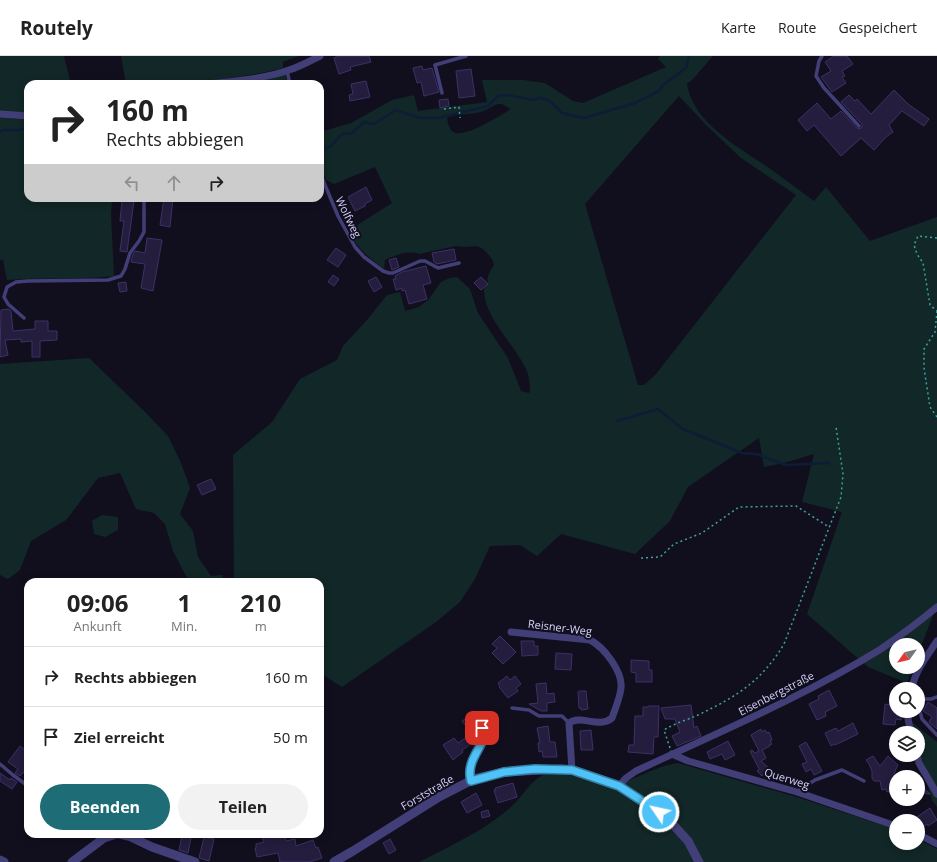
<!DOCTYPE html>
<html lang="de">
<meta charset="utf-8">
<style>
body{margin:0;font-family:"Open Sans",sans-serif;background:#f2f2f2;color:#222;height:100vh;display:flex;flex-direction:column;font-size:15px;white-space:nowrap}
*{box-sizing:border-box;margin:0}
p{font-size:13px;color:#767676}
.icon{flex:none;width:22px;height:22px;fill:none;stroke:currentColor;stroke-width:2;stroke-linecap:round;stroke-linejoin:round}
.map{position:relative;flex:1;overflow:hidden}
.sheet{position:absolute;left:24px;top:522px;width:300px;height:260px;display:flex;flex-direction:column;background:#fff;border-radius:12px;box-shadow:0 2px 10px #0003}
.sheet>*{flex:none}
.hud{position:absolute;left:24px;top:24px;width:300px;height:122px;border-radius:12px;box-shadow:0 2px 10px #0003;background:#fff;color:#222;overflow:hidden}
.needle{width:26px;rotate:236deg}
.controls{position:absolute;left:889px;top:582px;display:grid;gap:8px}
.controls a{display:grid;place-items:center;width:36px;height:36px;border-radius:50%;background:#fff;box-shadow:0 2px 10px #0003;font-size:20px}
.pin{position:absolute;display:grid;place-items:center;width:34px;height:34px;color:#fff;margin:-17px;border-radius:8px;box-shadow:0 2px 6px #0006}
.me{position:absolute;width:44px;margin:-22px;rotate:304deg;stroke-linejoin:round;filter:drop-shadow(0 0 3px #0008)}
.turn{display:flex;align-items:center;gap:14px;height:84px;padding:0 16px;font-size:18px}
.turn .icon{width:52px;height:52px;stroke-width:2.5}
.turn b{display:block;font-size:28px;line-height:34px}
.lanes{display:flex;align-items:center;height:38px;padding:0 16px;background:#0003;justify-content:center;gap:20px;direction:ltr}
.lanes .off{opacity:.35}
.eta{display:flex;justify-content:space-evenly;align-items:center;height:68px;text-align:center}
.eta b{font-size:24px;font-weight:700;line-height:28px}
.cta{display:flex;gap:8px;margin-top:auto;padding:8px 16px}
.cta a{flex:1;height:46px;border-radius:24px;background:#1e6c76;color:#fff;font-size:16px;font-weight:700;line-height:46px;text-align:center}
.cta a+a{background:#f2f2f2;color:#222}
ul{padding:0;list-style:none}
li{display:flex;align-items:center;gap:12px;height:60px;padding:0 16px;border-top:1px solid #e0e0e0}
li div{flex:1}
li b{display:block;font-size:15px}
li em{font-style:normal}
header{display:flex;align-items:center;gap:24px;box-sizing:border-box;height:56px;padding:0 20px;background:#fff;border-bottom:1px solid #e0e0e0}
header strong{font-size:19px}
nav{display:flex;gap:22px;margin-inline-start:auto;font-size:14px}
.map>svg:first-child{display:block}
.green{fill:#122727;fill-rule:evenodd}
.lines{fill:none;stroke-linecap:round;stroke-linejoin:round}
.stream{stroke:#0e1c37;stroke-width:2.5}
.building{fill:#241d3d;stroke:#3d3166}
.path{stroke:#3ba39f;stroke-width:1.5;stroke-dasharray:2 3;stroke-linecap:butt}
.service{stroke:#423f78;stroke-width:3.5}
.minor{stroke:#423f78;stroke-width:7}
.tertiary{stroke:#423f78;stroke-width:9}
.route-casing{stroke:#337fa1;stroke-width:10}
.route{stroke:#4fc3f7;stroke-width:7}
.labels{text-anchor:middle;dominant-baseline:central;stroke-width:4;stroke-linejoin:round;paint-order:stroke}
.street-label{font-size:11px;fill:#d6d1fa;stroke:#110f1e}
</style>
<header>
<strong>Routely</strong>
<nav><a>Karte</a><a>Route</a><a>Gespeichert</a></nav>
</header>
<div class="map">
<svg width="937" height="806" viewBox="0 0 937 806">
<rect width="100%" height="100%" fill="#110f1e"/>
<g class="green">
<polygon points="0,0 64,0 71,28 28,28 28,60 0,58"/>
<path d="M121 0H299L283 6V12C232 25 179 28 126 28Z"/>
<path d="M660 0H713L693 23 687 28C693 68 742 93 772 114 786 124 800 135 814 145L826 131 870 185 937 161V549L918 598V589H896V611H913L907 627 868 611 807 558 842 456 802 446 814 398 784 407 764 411 759 382 688 431 670 465 635 498 561 478 537 500 520 489 490 490 475 523 460 546 436 566 342 631 320 617V526H234L233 399 272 366 300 323 337 304 343 290 367 264 387 239 400 236 405 255 419 251 428 244 441 226 450 222 457 221 470 233 478 257 508 302 521 335 529 337 530 334C530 327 529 319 526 313 514 287 484 262 484 233L488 228C486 221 490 216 494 209L493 205 489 199 483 193 477 190 466 191 456 190 419 198C408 194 395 199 385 204L384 213C368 201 358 193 348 175L392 147 375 111 334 128 326 124 320 109V76L351 67 392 44 414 39 418 55 487 46 482 24H523L545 27 573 45 583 47 666 11 658 3ZM679 40 706 69 741 102 796 139 656 318 644 329H638L585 148ZM497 48H502L511 53C501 59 465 83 453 76 449 73 448 67 447 62 456 57 466 59 476 57 483 56 490 52 497 48Z"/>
<polygon points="285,18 288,28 236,28"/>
<path d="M0 61 28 64V142H112L111 158 114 220C79 224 43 221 7 224L3 204H0Z"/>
<polygon points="89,302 145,356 168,380 181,407 190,432 180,458 193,475 198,501 211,520 222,519 224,526 192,526 186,520 173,495 165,468 154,457 136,453 120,417 98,422 66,464 31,485 20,514 8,523 0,519 0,308"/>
<polygon points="102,459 118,461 118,474 105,481 94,478 92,465"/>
<polygon points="909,664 937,686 937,751 932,744 918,698 918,677 912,677"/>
<path d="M678 707 800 742 891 772 896 774V787H918V783L937 793V806H419C452 789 486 774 513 749 525 738 532 721 549 717 561 713 589 727 602 728 629 731 651 710 678 707Z"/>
</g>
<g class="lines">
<g class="stream">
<polyline points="0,76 3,74 17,74 28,72"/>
<polyline points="320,95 331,90 342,78 352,77 364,66 374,68 396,54 420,62 438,62 488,50 498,40 508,39 533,44 540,42 550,45 562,57 584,62 635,47 659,35 663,29 686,12 689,0"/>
<polyline points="617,365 658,353 683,373 742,397 756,398 786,409 829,407"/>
</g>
</g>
<g class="building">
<polygon points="339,0 369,0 371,6 350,11 351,14 339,18 334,2"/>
<polygon points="834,0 847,0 853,8 842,15 845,20 842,21 846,27 832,36 821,21 831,15 825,6"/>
<polygon points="422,10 423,14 432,12 439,36 424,40 421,26 417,27 413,12"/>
<polygon points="471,13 475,40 459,42 456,15"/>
<polygon points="366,25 370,41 350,45 349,39 353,38 351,28"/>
<polygon points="894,34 908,48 929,63 924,70 902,55 889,69 893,76 886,81 874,94 861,82 841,100 814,69 807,75 798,64 817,47 831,63 841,55 857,72 860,73 862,71 862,68 841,46 849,39 855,45 857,43 871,58"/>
<polygon points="448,43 449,50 440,52 439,44"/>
<polygon points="366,131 372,144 365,148 365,150 355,155 348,141"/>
<polygon points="164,142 173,142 170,171 160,169"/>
<polygon points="122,144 134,145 127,196 120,195 124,165 120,165"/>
<polygon points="147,182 162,184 153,235 141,232 145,208 131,206 133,198 135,195 145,197"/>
<polygon points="336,192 346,199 338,211 327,204"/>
<polygon points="454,193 456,204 437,208 434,206 432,197"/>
<polygon points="396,202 399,211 392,214 389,204"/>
<polygon points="426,210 431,227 423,229 427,243 409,248 405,234 402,235 402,232 396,234 393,223 396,223 395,220 402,216"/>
<polygon points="333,219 339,223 334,230 328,226"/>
<polygon points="376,221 382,231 374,236 368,225"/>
<polygon points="481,221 488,228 481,234 474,227"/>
<polygon points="126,226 127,235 120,236 118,227"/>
<polygon points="9,253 11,255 13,275 35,273 35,265 48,265 48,275 57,275 57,284 40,285 40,301 32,301 32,285 21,286 21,283 5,284 8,299 0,301 1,254"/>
<polygon points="211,423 216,433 202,439 197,429"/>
<polygon points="500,580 516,596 503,608 492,597 497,592 492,588"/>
<polygon points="521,585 534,585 534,590 538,590 538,599 522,600"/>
<polygon points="556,597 572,598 571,614 555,613"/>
<polygon points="631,604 649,605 649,614 652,614 652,626 636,626 636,617 631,616"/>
<polygon points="507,620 510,624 515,620 521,628 516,632 518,635 508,642 499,631 500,630 498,627"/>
<polygon points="546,627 547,638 554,637 555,646 547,647 547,655 541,655 529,648 538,647 536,628"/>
<polygon points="829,634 837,650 825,656 826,660 817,664 809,648 819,643 818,640"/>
<polygon points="580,635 586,635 588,653 581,654 581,652 579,652 578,636"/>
<polygon points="928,646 937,652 937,673 929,666 932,661 923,655"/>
<polygon points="885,648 896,650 896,655 902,655 901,664 896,663 895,669 883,668"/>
<polygon points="691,649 694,672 697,670 701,680 677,690 672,680 680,676 675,663 665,663 661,652"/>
<polygon points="648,650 659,650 658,681 654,681 653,698 628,696 629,689 634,689 635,660 643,660 643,651 648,651"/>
<polygon points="472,658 477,664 474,666 475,668 470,670 468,673 462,665"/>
<polygon points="853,667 858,678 835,689 834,688 831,690 825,677 836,672 838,675"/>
<polygon points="548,670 550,686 555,686 557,701 543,701 542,695 539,696 538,687 540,687 537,672"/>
<polygon points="761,673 762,676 765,674 767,677 769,676 772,684 770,685 772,688 769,689 770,690 762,694 766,702 761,705 770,713 762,720 757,715 759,713 750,695 752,694 755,697 759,695 751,679"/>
<polygon points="479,674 482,680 480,684 475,688 474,686 462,694 463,696 453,704 443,689 454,682 458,687 471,678 470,676"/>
<polygon points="591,674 593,694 581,694 580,675"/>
<polygon points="728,685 735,699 725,704 722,698 710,703 707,696"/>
<polygon points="806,686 822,715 814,719 811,713 806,716 802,708 807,706 799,690"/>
<polygon points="20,690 28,696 28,712 20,720 15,717 18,713 8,706"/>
<polygon points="873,700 880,710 888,700 898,709 895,715 894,725 896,732 887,736 886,733 882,734 880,725 874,725 872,722 872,715 869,708 866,704"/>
<polygon points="0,717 10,724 11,722 17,726 12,733 0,725"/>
<polygon points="513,727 517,741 498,747 494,734 496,734 495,732"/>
<polygon points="918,727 930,738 918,737"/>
<polygon points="476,737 482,749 467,757 461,746"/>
<polygon points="930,752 937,764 928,770 927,768 921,772 918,769 918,765 916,765 914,763"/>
<polygon points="488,754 490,760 482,762 481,756"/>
<polygon points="275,778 275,780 284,778 286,785 295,783 296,790 313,784 316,792 318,791 322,802 309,806 280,806 278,797 257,801 255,792 256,792 256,788 264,786 262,781"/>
<polygon points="182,780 191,782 188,797 179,794"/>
<polygon points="204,781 214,783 209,805 199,802"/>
<polygon points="390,783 396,794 389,798 383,787"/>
</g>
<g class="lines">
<g class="path">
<polyline points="444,53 459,51 460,62"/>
<polyline points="937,182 918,180 914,189 917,198 923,207 930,249 937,255"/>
<polyline points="937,255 935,276 924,293 924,312 930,351 937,361"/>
<polyline points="641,502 660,501 674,488 702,477 739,451 796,450 829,471"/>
<path d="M670 692 664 674C675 667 687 664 698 659 736 641 762 625 784 588L841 441 843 418 836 371"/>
</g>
<g class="service">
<polyline points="822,0 819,5 816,20 824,32 859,70"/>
<polyline points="287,15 290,28"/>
<polyline points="442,37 435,9 466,0"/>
<polyline points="320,117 338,160 355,191 364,201 383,215 389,217 393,217 420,205 425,205 438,212 459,207"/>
<polyline points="24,262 8,248 4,241 7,231 16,226 28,225 108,224 121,220 125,213 130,197 139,185 144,176 144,142"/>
<polyline points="918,643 931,643 937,641"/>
<polyline points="918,648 922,663 937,679"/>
<polyline points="512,652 529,654 539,660 562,660 569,667"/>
<polyline points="0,708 13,719 28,730"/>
<path d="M471 724C465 707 480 695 485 680L482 672 479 670 471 673"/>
<polyline points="798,735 815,724 842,714 864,725"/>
</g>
<g class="minor">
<path d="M210 28C235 25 264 23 289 14 299 11 310 5 320 0"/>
<polyline points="0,58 28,60"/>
<path d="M511 576 590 584C604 591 623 616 621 632 620 642 615 653 612 662 599 673 581 658 569 667L572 714"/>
<path d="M912 633C914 616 928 599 937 585"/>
<polyline points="909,655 908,663 911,677"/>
<polyline points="672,698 688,705 797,736 896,770"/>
<polyline points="917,699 919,707 937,738"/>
<path d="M619 730 626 722 636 715C719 676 803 641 881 593 900 580 919 566 937 551"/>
<polyline points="918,778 937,788"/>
</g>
<g class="tertiary">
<polyline points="119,778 131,781 152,791 195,806"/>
<polyline points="0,804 4,806"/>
<polyline points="72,806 104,782 116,778"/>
<polyline points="334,806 353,795 439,741 474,723 504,716 561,713 572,714 619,730 651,751 667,762 688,785 699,806"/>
</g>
</g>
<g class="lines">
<g class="route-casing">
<path id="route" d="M482 672 485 680C479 695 466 707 471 725L504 716 535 713 572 714 619 730 659 756"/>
</g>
<use href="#route" class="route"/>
</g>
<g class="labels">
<g class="street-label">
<text transform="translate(349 161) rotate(64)">Wolfweg</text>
<text transform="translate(560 571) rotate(7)">Reisner-Weg</text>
<text transform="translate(776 637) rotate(-27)">Eisenbergstraße</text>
<text transform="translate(787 722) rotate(17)">Querweg</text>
<text transform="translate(427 736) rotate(-30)">Forststraße</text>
</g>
</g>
</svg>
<div class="controls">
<a><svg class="needle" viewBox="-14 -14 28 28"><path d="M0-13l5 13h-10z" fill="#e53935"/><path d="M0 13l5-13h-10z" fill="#767676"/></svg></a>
<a><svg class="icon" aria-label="search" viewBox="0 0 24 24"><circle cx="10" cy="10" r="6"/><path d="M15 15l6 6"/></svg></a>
<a><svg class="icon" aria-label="layers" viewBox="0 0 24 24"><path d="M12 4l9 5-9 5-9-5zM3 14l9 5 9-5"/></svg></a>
<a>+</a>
<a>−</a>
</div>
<div class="pin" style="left:482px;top:672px;background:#d93025"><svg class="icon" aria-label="arrive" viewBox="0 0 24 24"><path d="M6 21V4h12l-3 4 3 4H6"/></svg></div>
<svg class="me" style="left:659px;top:756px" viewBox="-20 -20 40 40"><circle r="17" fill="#4fc3f7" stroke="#fff" stroke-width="3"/><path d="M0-11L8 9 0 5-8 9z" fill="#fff"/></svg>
<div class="hud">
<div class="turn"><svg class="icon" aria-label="right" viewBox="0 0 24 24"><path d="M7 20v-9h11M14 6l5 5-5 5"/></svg><div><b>160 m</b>Rechts abbiegen</div></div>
<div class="lanes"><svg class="icon off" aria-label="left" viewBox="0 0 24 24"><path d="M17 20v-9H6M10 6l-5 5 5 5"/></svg><svg class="icon off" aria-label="ahead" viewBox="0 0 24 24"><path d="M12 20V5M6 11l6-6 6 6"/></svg><svg class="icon" aria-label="right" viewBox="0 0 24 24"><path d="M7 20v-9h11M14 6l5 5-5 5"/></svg></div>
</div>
<section class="sheet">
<div class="eta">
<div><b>09:06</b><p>Ankunft</p></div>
<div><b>1</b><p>Min.</p></div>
<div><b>210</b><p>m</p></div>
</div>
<ul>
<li><svg class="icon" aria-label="right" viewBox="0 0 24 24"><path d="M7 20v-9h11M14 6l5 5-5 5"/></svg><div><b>Rechts abbiegen</b></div><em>160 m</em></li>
<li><svg class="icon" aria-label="arrive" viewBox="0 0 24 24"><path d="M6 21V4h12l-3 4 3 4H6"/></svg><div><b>Ziel erreicht</b></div><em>50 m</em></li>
</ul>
<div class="cta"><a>Beenden</a><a>Teilen</a></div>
</section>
</div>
